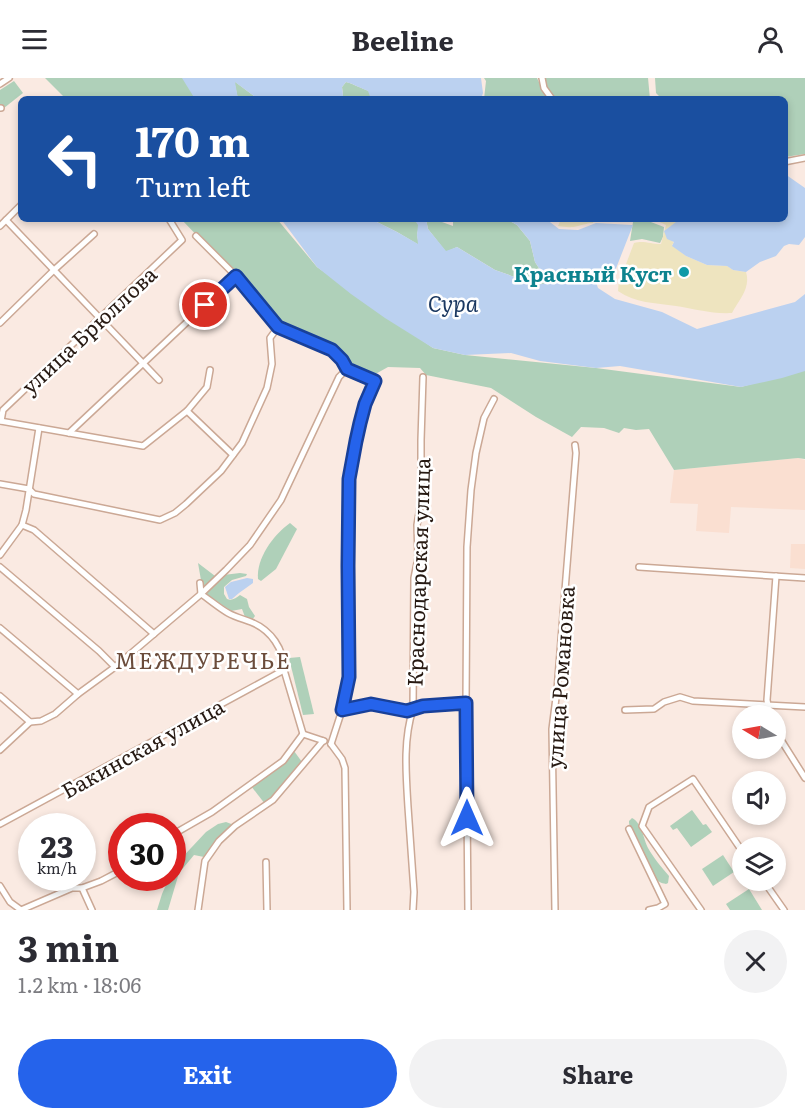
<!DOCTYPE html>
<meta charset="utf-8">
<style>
body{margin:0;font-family:Literata,serif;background:#f2f2f3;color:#2b2b33;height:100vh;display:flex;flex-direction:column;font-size:22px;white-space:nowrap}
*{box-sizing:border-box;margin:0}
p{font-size:20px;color:#7c7c81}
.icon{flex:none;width:33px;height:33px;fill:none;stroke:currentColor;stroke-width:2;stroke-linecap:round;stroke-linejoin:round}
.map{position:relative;height:832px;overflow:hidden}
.drawer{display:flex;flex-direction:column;background:#fff;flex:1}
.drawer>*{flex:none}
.hud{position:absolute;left:18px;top:18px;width:770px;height:126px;border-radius:9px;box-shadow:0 3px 9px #0003;background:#1a4fa0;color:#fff;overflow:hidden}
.needle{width:39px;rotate:280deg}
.tools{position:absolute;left:732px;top:627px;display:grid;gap:12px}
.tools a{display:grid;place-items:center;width:54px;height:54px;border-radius:50%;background:#fff;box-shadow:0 3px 9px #0003;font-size:30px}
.speed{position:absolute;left:18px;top:735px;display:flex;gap:12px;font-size:30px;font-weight:700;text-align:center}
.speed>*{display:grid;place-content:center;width:78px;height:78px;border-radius:50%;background:#fff;box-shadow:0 3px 9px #0003;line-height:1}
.speed small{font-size:15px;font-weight:400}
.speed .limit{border:9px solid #d22;background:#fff;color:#111}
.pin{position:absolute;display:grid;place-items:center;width:51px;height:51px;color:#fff;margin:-26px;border:3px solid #fff;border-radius:50%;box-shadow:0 2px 6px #0007}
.me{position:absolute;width:66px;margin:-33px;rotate:0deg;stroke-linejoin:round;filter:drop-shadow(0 0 4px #0008)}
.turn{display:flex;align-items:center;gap:21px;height:126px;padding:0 18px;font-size:27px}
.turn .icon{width:78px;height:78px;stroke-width:2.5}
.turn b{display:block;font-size:42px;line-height:51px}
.round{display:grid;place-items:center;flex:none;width:63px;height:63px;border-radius:32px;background:#f2f2f3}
.summary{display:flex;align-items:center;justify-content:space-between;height:102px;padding:0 18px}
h1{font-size:36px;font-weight:700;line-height:45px}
.button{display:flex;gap:12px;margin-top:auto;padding:12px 18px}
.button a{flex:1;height:69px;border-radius:36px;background:#2563eb;color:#fff;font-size:24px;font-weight:700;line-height:69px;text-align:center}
.button a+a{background:#f2f2f3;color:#2b2b33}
header{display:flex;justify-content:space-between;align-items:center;height:78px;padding:0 18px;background:#fff;font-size:27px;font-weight:700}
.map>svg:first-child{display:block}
.built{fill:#fadfd1}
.green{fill:#afd0b9}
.sand{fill:#eee4bf}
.water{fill:#bbd1f0}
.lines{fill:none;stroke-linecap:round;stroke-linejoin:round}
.minor-casing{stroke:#cba895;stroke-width:8}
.minor{stroke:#fff;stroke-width:5}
.route-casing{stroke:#184099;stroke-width:15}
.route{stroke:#2563eb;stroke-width:10}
.culture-dot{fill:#0f9aa8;stroke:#fff;stroke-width:2}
.labels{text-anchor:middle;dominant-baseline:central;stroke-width:5;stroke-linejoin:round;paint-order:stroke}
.culture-label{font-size:21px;font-weight:bold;fill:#0d838f;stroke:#fff;text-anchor:end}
.street-label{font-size:21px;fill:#271a13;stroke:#fff}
.water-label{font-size:22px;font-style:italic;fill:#1b3861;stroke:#fff}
.neighbourhood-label{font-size:22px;letter-spacing:1.5px;fill:#6b4c3b;stroke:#fff}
</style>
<header><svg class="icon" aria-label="menu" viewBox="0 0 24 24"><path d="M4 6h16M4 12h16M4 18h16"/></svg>Beeline<svg class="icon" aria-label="person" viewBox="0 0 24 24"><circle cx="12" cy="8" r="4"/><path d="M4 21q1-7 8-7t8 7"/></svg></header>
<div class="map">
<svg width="805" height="832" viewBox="0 0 805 832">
<rect width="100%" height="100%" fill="#faeae2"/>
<g class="built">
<polygon points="798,380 805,382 805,432 731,429 729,455 696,453 698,426 670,425 674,392"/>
<polygon points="791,466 805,466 805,491 790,490"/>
</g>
<g class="green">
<polygon points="45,0 183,0 197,21 66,21"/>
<polygon points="484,0 537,0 547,21 484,21 486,3"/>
<polygon points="545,0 648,0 650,21 556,21 547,9"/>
<polygon points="655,0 805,0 805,76 785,79 784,21 662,21 656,15"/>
<polygon points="14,3 23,15 4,30 0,27 0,12"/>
<polygon points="234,3 258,21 238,21"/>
<path d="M346 4C354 6 360 10 369 13L371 21H351L343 18 342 9Z"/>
<polygon points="181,141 277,141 317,189 433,270 465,277 596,290 741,309 805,291 805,381 798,380 674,392 649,351 636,352 624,350 619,355 604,350 581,349 572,359 536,339 491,310 426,297 420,290 388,289 372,298 352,290 340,274 283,247"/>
<polygon points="371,141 414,141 419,147 417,157 419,167 397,154"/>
<polygon points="426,141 442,141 442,144 453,148 453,141 506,141 517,147 530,163 535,184 544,198 547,206 537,207 495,192 457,169 446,174 428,151"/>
<polygon points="598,141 643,141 664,149 663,159 660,165 642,161 630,163 633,144 599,142"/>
<path d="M290 445 297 451 276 491 261 503 258 501C256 481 273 457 290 445Z"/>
<path d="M198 485 215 498 240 495 247 496 246 498 232 502 224 509V516L227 521C232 523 236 520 240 517L247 521 249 529 255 538 252 542 245 539 242 531 231 533 206 516 202 508Z"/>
<polygon points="300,579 314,636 303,637 289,580"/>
<polygon points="294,673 302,684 272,720 265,726 251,708"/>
<polygon points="692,732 703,747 706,746 712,754 691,769 677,750 673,752 670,748"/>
<path d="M632 740C642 745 643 760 648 770 653 779 662 790 669 798L668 805 666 806C661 805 658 804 655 799 648 790 628 752 629 743Z"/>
<polygon points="226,744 234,747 217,761 204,779 194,777 179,795 168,832 157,832 162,816 169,800 172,800 174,788 191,770 206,754 218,746"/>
<polygon points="723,777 734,794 713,808 702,791"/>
<polygon points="749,811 762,832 730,832 726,826"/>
</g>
<g class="sand">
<path d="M561 141H594L593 145C587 145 583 147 578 148 571 150 565 149 558 148Z"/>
<path d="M653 141H677V144L664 153 674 165 672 167 686 178 707 187 727 188 733 192 746 194C751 210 739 222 732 235 711 236 695 231 676 228 655 225 635 225 618 213L619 201 623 194 634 165C644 162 650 166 661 166L666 147Z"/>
</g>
<g class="water">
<path d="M182 0H481L483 15 481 21H371L368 13C360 10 354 6 346 4L342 9 343 18 351 21H258L235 4 238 21H195Z"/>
<polygon points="785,96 805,110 805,159 799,167 789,166 784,168 776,178 760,184 746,194 733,192 727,188 707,187 686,178 672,168 674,164 667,161 664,153 676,144 677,141 784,141"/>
<polygon points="280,141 371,141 397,154 418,166 417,157 418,147 414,141 426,141 428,151 446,173 457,169 495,192 537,207 547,205 544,198 535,184 530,163 517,147 506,141 546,141 559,151 578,152 596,145 633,147 613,198 594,198 598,210 615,221 662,234 697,251 795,224 805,216 805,293 782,300 741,309 620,288 596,290 540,283 511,275 465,277 433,270 385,240 351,216 317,189 284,145"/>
<polygon points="247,500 253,501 253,505 239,515 232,521 229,521 225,509 231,504"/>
</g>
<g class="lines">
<g class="minor-casing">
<g id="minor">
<polyline points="542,0 544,10 552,21"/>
<polyline points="0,6 9,0"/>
<polyline points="0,30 1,30"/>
<polyline points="784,84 805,80"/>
<polyline points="6,142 159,302"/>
<polyline points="0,148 21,127"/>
<polyline points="196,158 236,198 278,249 332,272 342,282 347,291 375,303 365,326 356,363 349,401 348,488 349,599 342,632 331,666"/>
<polyline points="0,245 54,192 94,156"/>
<polyline points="187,333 233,377"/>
<polyline points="0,343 143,368 187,333 207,309 210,292"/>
<polyline points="1,343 3,332 182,162 169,141"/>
<polyline points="69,355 236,198"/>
<polyline points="0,406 29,411 34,416 160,442 175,435 186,426 221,393 242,365 267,310 272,286 270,260 278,249"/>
<polyline points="22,447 34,452 154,556"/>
<polyline points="0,477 22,447 26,432 39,350"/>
<polyline points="0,489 99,573 115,589"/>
<polyline points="639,489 805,500"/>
<polyline points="200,505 201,516"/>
<path d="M201 516C210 522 219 530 228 535 235 539 243 541 251 544 271 552 284 571 284 592L303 656"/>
<polyline points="0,550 78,616"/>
<polyline points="0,618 30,644"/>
<polyline points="342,632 371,626 407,633 422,628 466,625"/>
<polyline points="625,632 654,631 664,624 680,619 693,623 805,629"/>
<polyline points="770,638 767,622 776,498"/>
<polyline points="776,654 805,700"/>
<polyline points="303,656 324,663"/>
<polyline points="331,666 342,681 345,690 347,832"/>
<polyline points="0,672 30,644 41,643 55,636 78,616 115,589 201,516 226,492 250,467 281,422 339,299 347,291"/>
<polyline points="0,746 284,592"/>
<polyline points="629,751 665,826 658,830 649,832"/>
<polyline points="172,757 212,734 283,683 303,656"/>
<polyline points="266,784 267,832"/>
<polyline points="763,802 784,832"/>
<polyline points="0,808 10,824 21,832"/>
<polyline points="82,810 92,832"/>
<polyline points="21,832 72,810 82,810 101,803 122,792"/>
<polyline points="198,832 205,783 219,763 235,748 273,722 323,663"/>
<path d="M413 832 414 814C412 786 410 757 408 729 406 696 403 662 413 631L414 500 418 480 417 447 421 423V362L423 299"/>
<polyline points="468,832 466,625 467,469 471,412 476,375 484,340 494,321"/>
<polyline points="555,832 552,651 557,612 576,375 575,367"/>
<polyline points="701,832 642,748 649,729 693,701 742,773"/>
</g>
</g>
<use href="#minor" class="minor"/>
</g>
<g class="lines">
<g class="route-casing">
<polyline id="route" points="205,227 236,198 278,249 332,272 342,282 347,291 375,303 365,326 360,345 356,363 349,401 348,488 349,599 342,632 371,626 407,633 423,628 466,625 467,740"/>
</g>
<use href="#route" class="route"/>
</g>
<circle class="culture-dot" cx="684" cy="194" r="6"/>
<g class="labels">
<g class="culture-label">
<text x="672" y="194">Красный Куст</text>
</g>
<g class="street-label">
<text transform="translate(88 251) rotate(-43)">улица Брюллова</text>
<text transform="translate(417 494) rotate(-88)">Краснодарская улица</text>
<text transform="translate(559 599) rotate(-86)">улица Романовка</text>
<text transform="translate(142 669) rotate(-29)">Бакинская улица</text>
</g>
<g class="water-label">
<text x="453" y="224">Сура</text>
</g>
<g class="neighbourhood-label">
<text x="203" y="581">МЕЖДУРЕЧЬЕ</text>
</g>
</g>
</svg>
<div class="tools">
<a><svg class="needle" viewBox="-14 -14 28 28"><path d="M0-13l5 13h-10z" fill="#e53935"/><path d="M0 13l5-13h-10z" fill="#7c7c81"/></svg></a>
<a><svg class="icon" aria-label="sound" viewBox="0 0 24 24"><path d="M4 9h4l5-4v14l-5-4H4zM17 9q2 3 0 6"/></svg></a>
<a><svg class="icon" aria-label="layers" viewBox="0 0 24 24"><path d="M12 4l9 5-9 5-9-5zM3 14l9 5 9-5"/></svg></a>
</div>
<div class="speed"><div>23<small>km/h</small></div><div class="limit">30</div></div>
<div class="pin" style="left:205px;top:227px;background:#d93025"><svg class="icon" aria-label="arrive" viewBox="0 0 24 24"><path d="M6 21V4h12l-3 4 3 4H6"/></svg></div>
<svg class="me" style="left:467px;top:740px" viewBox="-20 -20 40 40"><path d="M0-17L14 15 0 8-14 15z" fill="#2563eb" stroke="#fff" stroke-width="4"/></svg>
<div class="hud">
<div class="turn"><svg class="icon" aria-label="left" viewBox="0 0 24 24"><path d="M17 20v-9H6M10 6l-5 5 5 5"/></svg><div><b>170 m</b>Turn left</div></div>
</div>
</div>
<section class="drawer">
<div class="summary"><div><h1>3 min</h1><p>1.2 km · 18:06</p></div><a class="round"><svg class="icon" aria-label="close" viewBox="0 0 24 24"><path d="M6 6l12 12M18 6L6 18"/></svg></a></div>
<div class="button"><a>Exit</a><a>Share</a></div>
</section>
